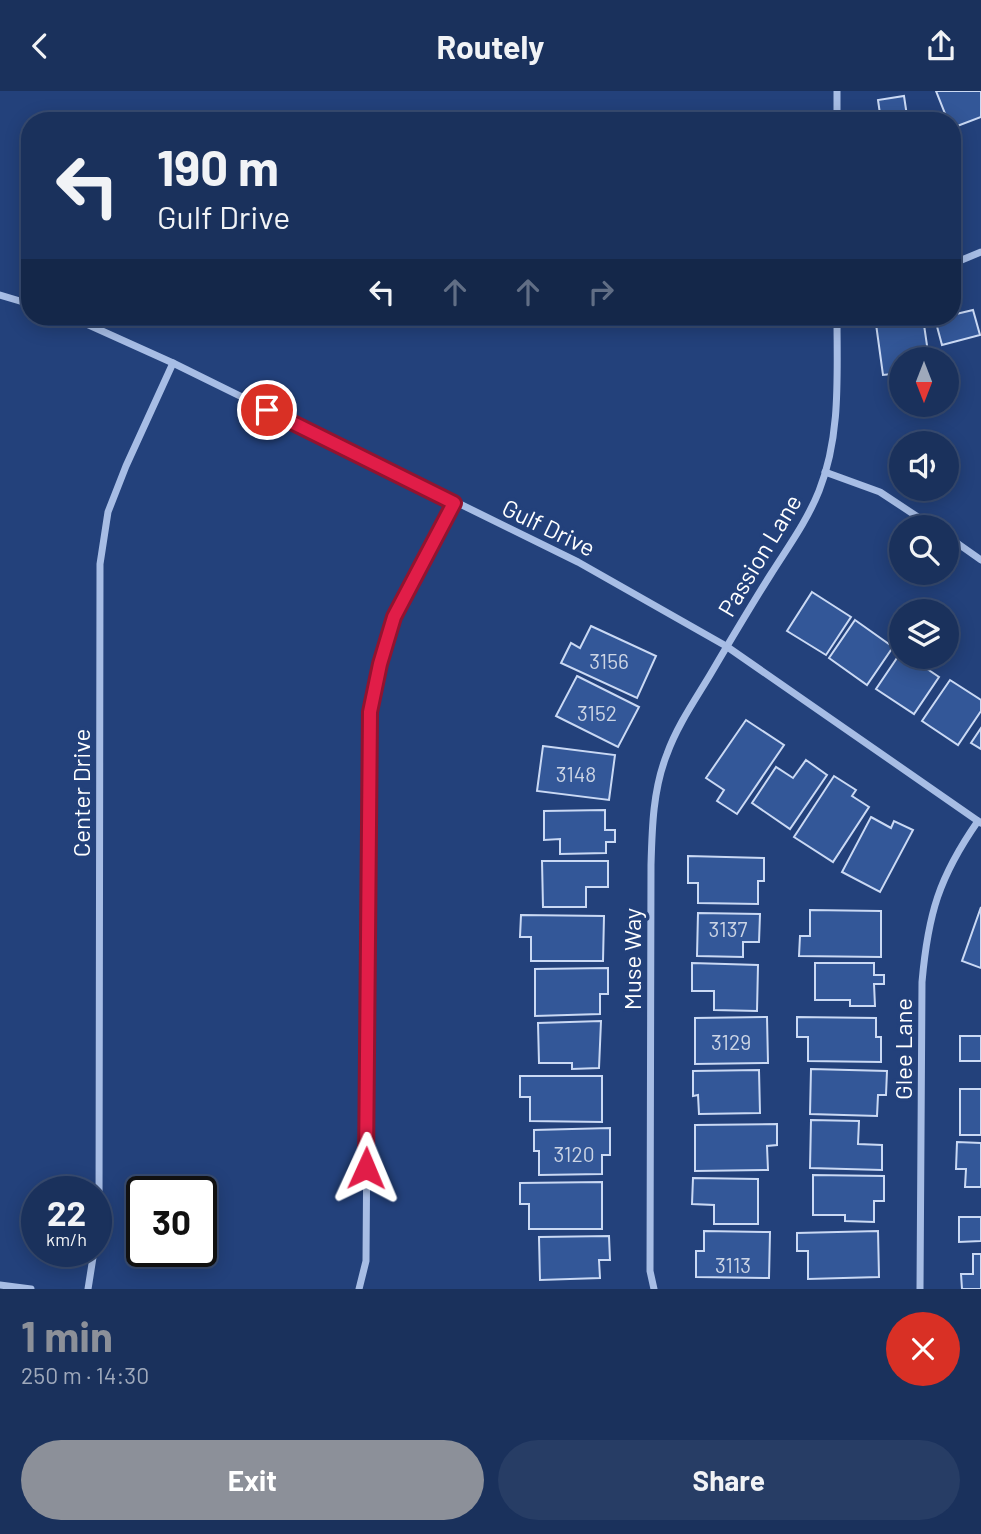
<!DOCTYPE html>
<meta charset="utf-8">
<style>
body{margin:0;font-family:Barlow,sans-serif;background:#273d65;color:#f1f3f6;height:100vh;display:flex;flex-direction:column;font-size:26px;white-space:nowrap}
*{box-sizing:border-box;margin:0}
p{font-size:23px;color:#9fa9bb}
.icon{flex:none;width:38px;height:38px;fill:none;stroke:currentColor;stroke-width:2;stroke-linecap:round;stroke-linejoin:round}
.map{position:relative;height:1198px;overflow:hidden}
.details{display:flex;flex-direction:column;background:#1a315c;flex:1}
.details>*{flex:none}
.top-card{position:absolute;left:21px;top:21px;width:940px;height:214px;border-radius:28px;box-shadow:0 4px 18px #0003,0 0 0 2px #384c72;background:#1a315c;color:#f1f3f6;overflow:hidden}
.needle{width:46px;rotate:180deg}
.tools{position:absolute;left:889px;top:256px;display:grid;gap:14px}
.tools a{display:grid;place-items:center;width:70px;height:70px;border-radius:50%;background:#1a315c;box-shadow:0 4px 18px #0003,0 0 0 2px #384c72;font-size:35px}
.speed{position:absolute;left:21px;top:1085px;display:flex;gap:14px;font-size:35px;font-weight:700;text-align:center}
.speed>*{display:grid;place-content:center;width:91px;height:91px;border-radius:50%;background:#1a315c;box-shadow:0 4px 18px #0003,0 0 0 2px #384c72;line-height:1}
.speed small{font-size:18px;font-weight:400}
.speed .limit{border:4px solid #111;border-radius:10px;background:#fff;color:#111}
.pin{position:absolute;display:grid;place-items:center;width:60px;height:60px;color:#fff;margin:-30px;border:4px solid #fff;border-radius:50%;box-shadow:0 2px 7px #0007}
.me{position:absolute;width:77px;margin:-38px;rotate:1deg;stroke-linejoin:round;filter:drop-shadow(0 0 5px #0008)}
.turn{display:flex;align-items:center;gap:24px;height:147px;padding:0 21px;font-size:32px}
.turn .icon{width:91px;height:91px;stroke-width:2.5}
.turn b{display:block;font-size:49px;line-height:60px}
.lanes{display:flex;align-items:center;height:66px;padding:0 21px;background:#0003;justify-content:center;gap:35px;direction:ltr}
.lanes .off{opacity:.35}
.round{display:grid;place-items:center;flex:none;width:74px;height:74px;border-radius:37px;background:#273d65}
.head{display:flex;align-items:center;justify-content:space-between;height:119px;padding:0 21px}
h1{font-size:42px;font-weight:700;line-height:52px;color:#8c9099}
.action{display:flex;gap:14px;margin-top:auto;padding:14px 21px}
.action a{flex:1;height:80px;border-radius:42px;background:#8c9099;color:#fff;font-size:28px;font-weight:700;line-height:80px;text-align:center}
.action a+a{background:#273d65;color:#f1f3f6}
header{display:flex;justify-content:space-between;align-items:center;height:91px;padding:0 21px;background:#1a315c;font-size:32px;font-weight:700}
.map>svg:first-child{display:block}
.building{fill:#335798;stroke:#cad9f4;stroke-width:2}
.lines{fill:none;stroke-linecap:round;stroke-linejoin:round}
.minor{stroke:#a7bde5;stroke-width:7}
.route-casing{stroke:#92132f;stroke-width:18}
.route{stroke:#e11d48;stroke-width:12}
.labels{text-anchor:middle;dominant-baseline:central;stroke-width:7;stroke-linejoin:round;paint-order:stroke}
.number-label{font-size:21px;fill:#ccd5e5}
.street-label{font-size:24px;fill:#fff;stroke:#23417b}
</style>
<header><svg class="icon" aria-label="back" viewBox="0 0 24 24"><path d="M15 5l-7 7 7 7"/></svg>Routely<svg class="icon" aria-label="share" viewBox="0 0 24 24"><path d="M12 15V3M7 8l5-5 5 5M5 13v7h14v-7"/></svg></header>
<div class="map">
<svg width="981" height="1198" viewBox="0 0 981 1198">
<rect width="100%" height="100%" fill="#23417b"/>
<g class="building">
<polygon points="936,0 981,0 981,26 952,37 952,30 948,30"/>
<polygon points="904,5 907,25 926,22 928,30 881,30 878,9"/>
<polygon points="973,219 980,244 942,254 935,228"/>
<polygon points="923,227 929,268 901,268 901,282 883,284 876,233"/>
<polygon points="812,501 851,526 826,564 787,540"/>
<polygon points="855,529 893,556 867,594 829,567"/>
<polygon points="591,535 656,565 637,607 561,572 571,552 580,557"/>
<polygon points="901,561 901,565 908,565 939,586 914,623 876,598"/>
<polygon points="577,585 639,616 618,656 556,625"/>
<polygon points="950,589 981,609 981,620 958,654 922,630"/>
<polygon points="746,629 784,654 737,723 717,710 724,699 706,687"/>
<polygon points="981,637 981,658 971,652"/>
<polygon points="543,655 615,664 609,709 537,700"/>
<polygon points="806,669 827,684 790,738 752,712 776,676 793,687"/>
<polygon points="834,685 856,699 852,705 869,716 833,771 794,746"/>
<polygon points="605,719 605,739 615,739 615,751 606,751 606,762 560,763 560,748 544,749 544,720"/>
<polygon points="871,726 891,737 894,730 913,739 880,801 842,781"/>
<polygon points="688,765 764,767 764,790 758,790 758,813 698,812 698,792 688,792"/>
<polygon points="542,770 608,770 608,796 586,796 586,816 543,816"/>
<polygon points="981,816 981,877 962,870"/>
<polygon points="810,819 881,820 881,866 799,865 800,845 810,845"/>
<polygon points="698,822 760,823 759,851 743,851 743,866 697,865"/>
<polygon points="521,824 604,825 603,870 531,870 531,846 520,846"/>
<polygon points="692,872 758,874 757,920 714,919 714,900 692,900"/>
<polygon points="815,872 874,872 874,884 884,884 884,893 874,893 875,915 850,915 850,909 815,909"/>
<polygon points="608,877 608,903 600,903 600,923 535,925 535,878"/>
<polygon points="767,926 768,972 695,973 695,927"/>
<polygon points="797,926 876,927 876,946 881,946 881,971 808,970 808,946 797,946"/>
<polygon points="601,930 599,977 572,978 572,972 539,972 538,932"/>
<rect x="960" y="945" width="21" height="25"/>
<polygon points="811,978 887,980 886,1004 878,1004 877,1025 810,1023"/>
<polygon points="759,979 760,1022 699,1023 698,1004 693,1005 693,980"/>
<polygon points="520,985 602,985 602,1031 530,1030 530,1006 520,1006"/>
<rect x="960" y="998" width="21" height="46"/>
<polygon points="811,1029 859,1030 858,1053 882,1054 882,1079 810,1077"/>
<polygon points="777,1033 777,1054 767,1055 768,1079 695,1080 695,1034"/>
<polygon points="610,1037 610,1064 602,1064 602,1083 539,1084 539,1060 534,1060 534,1039"/>
<polygon points="957,1051 981,1052 981,1096 965,1096 966,1078 956,1078"/>
<polygon points="813,1084 884,1085 884,1110 874,1110 874,1131 845,1130 845,1124 813,1124"/>
<polygon points="693,1087 758,1088 758,1133 714,1133 714,1114 692,1113"/>
<polygon points="602,1091 602,1138 529,1138 529,1113 520,1113 520,1092"/>
<polygon points="959,1126 981,1126 981,1150 959,1151"/>
<polygon points="704,1140 770,1141 769,1187 696,1186 696,1160 704,1160"/>
<polygon points="878,1140 879,1186 808,1188 808,1160 797,1160 797,1142"/>
<polygon points="609,1145 610,1169 599,1169 600,1187 540,1189 539,1146"/>
<polygon points="973,1163 981,1163 981,1198 962,1198 961,1183 973,1183"/>
</g>
<g class="lines">
<g class="minor">
<polyline points="837,0 837,30"/>
<polyline points="952,173 981,161"/>
<polyline points="0,204 30,213"/>
<polyline points="71,226 173,272 578,471 726,555 981,732"/>
<polyline points="825,381 880,401 933,436"/>
<polyline points="947,445 981,469"/>
<polyline points="96,1147 99,1133 100,473 108,421 126,375 173,272"/>
<polyline points="0,1194 31,1198"/>
<polyline points="88,1198 94,1160"/>
<polyline points="359,1198 366,1170 370,621 380,573 394,526 454,412"/>
<path d="M654 1198 650 1180 651 774C652 737 653 698 667 663 677 635 695 609 710 584 730 550 750 516 771 483 788 456 807 430 819 400 841 345 837 284 837 226"/>
<path d="M920 1198 922 891C928 823 939 786 978 730"/>
</g>
</g>
<g class="lines">
<g class="route-casing">
<polyline id="route" points="267,319 454,412 394,526 380,573 370,621 366,1077"/>
</g>
<use href="#route" class="route"/>
</g>
<g class="labels">
<g class="number-label">
<text x="609" y="569">3156</text>
<text x="597" y="621">3152</text>
<text x="576" y="682">3148</text>
<text x="728" y="837">3137</text>
<text x="731" y="950">3129</text>
<text x="574" y="1062">3120</text>
<text x="733" y="1173">3113</text>
</g>
<g class="street-label">
<text transform="translate(549 436) rotate(26)">Gulf Drive</text>
<text transform="translate(759 464) rotate(-59)">Passion Lane</text>
<text transform="translate(80 702) rotate(-90)">Center Drive</text>
<text transform="translate(631 868) rotate(-90)">Muse Way</text>
<text transform="translate(902 958) rotate(-90)">Glee Lane</text>
</g>
</g>
</svg>
<div class="tools">
<a><svg class="needle" viewBox="-14 -14 28 28"><path d="M0-13l5 13h-10z" fill="#e53935"/><path d="M0 13l5-13h-10z" fill="#9fa9bb"/></svg></a>
<a><svg class="icon" aria-label="sound" viewBox="0 0 24 24"><path d="M4 9h4l5-4v14l-5-4H4zM17 9q2 3 0 6"/></svg></a>
<a><svg class="icon" aria-label="search" viewBox="0 0 24 24"><circle cx="10" cy="10" r="6"/><path d="M15 15l6 6"/></svg></a>
<a><svg class="icon" aria-label="layers" viewBox="0 0 24 24"><path d="M12 4l9 5-9 5-9-5zM3 14l9 5 9-5"/></svg></a>
</div>
<div class="speed"><div>22<small>km/h</small></div><div class="limit">30</div></div>
<div class="pin" style="left:267px;top:319px;background:#d93025"><svg class="icon" aria-label="arrive" viewBox="0 0 24 24"><path d="M6 21V4h12l-3 4 3 4H6"/></svg></div>
<svg class="me" style="left:366px;top:1077px" viewBox="-20 -20 40 40"><path d="M0-17L14 15 0 8-14 15z" fill="#e11d48" stroke="#fff" stroke-width="4"/></svg>
<div class="top-card">
<div class="turn"><svg class="icon" aria-label="left" viewBox="0 0 24 24"><path d="M17 20v-9H6M10 6l-5 5 5 5"/></svg><div><b>190 m</b>Gulf Drive</div></div>
<div class="lanes"><svg class="icon" aria-label="left" viewBox="0 0 24 24"><path d="M17 20v-9H6M10 6l-5 5 5 5"/></svg><svg class="icon off" aria-label="ahead" viewBox="0 0 24 24"><path d="M12 20V5M6 11l6-6 6 6"/></svg><svg class="icon off" aria-label="ahead" viewBox="0 0 24 24"><path d="M12 20V5M6 11l6-6 6 6"/></svg><svg class="icon off" aria-label="right" viewBox="0 0 24 24"><path d="M7 20v-9h11M14 6l5 5-5 5"/></svg></div>
</div>
</div>
<section class="details">
<div class="head"><div><h1>1 min</h1><p>250 m · 14:30</p></div><a class="round" style="background:#d93025;color:#fff"><svg class="icon" aria-label="close" viewBox="0 0 24 24"><path d="M6 6l12 12M18 6L6 18"/></svg></a></div>
<div class="action"><a>Exit</a><a>Share</a></div>
</section>
